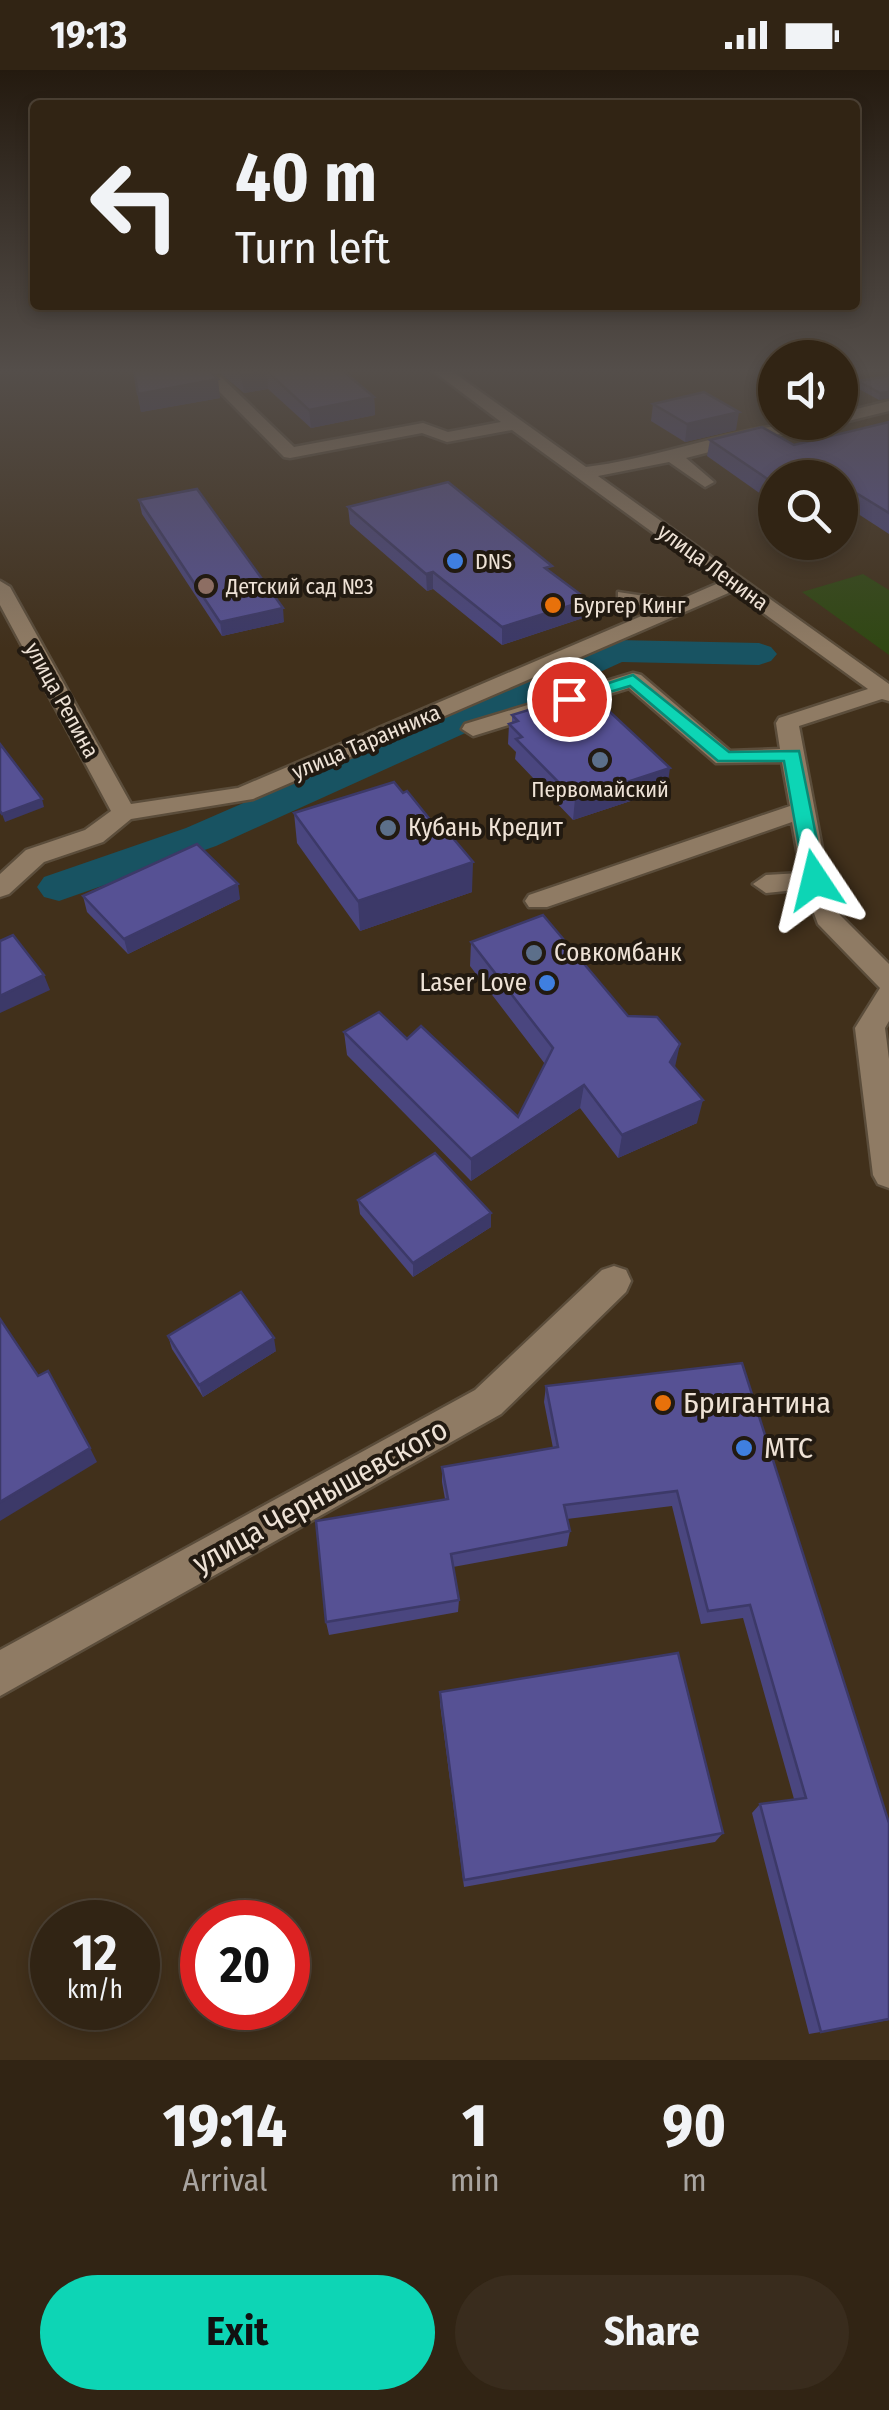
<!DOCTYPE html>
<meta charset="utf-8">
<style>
body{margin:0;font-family:"Fira Sans Condensed",sans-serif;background:#392c1d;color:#f1f3f6;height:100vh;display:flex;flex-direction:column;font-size:38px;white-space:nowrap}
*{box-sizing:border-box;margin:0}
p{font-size:32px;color:#a8a4a0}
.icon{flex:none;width:55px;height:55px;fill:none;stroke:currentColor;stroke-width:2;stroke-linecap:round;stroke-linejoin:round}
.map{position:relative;height:1990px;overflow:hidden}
.details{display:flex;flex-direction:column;background:#312414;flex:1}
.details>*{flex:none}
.hud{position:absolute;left:30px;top:30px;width:830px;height:210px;border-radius:10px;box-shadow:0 5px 15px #0003,0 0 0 2px #4c4134;background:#312414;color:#f1f3f6;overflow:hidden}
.buttons{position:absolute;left:758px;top:270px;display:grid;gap:20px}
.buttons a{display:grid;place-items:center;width:100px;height:100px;border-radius:50%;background:#312414;box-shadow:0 5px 15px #0003,0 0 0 2px #4c4134;font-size:50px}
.speed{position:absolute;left:30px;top:1830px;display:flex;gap:20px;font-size:50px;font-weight:700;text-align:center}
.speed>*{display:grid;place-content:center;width:130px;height:130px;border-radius:50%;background:#312414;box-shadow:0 5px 15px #0003,0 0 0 2px #4c4134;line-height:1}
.speed small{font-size:25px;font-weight:400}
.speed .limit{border:15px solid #d22;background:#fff;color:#111}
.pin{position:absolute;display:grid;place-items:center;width:85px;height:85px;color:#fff;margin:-42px;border:5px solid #fff;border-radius:50%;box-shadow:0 2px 10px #0007}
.me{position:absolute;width:110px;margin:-55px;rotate:350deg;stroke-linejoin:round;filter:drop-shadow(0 0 8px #0008)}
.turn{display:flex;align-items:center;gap:35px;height:210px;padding:0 40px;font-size:45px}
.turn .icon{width:130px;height:130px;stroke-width:2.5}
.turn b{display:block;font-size:70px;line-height:85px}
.eta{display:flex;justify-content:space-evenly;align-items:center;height:170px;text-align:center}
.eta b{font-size:60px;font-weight:700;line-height:70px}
.cta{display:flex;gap:20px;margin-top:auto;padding:20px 40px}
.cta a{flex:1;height:115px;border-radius:60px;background:#0dd5b5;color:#111;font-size:40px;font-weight:700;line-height:115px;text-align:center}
.cta a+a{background:#392c1d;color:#f1f3f6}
.status{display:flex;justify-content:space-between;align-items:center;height:70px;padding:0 50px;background:#312414;direction:ltr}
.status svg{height:28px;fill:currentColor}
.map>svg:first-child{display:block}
.green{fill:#304713}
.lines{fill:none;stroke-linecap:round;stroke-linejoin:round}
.canal{fill:#185362;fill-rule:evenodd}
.minor-casing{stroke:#5b4d3b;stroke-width:5}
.minor{fill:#8f7b64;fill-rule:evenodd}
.wall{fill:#4a467f}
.shaded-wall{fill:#3c3968}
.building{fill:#565194;stroke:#3c3968;stroke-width:2.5}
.route{fill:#0dd5b5;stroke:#088a76;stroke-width:2.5}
.shop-dot{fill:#3f7fe0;stroke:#221a11;stroke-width:4}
.education-dot{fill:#8d6e63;stroke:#221a11;stroke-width:4}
.food-dot{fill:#e8710a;stroke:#221a11;stroke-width:4}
.service-dot{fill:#5c6f8a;stroke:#221a11;stroke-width:4}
.labels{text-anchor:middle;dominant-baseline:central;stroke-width:8;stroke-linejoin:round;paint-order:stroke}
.far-poi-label{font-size:22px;fill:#eee2d6;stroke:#221a11;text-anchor:start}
.far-street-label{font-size:22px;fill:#eee2d6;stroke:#221a11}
.poi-label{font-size:25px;fill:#eee2d6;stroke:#221a11;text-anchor:start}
.near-poi-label{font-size:30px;fill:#eee2d6;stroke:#221a11;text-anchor:start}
.near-street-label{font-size:30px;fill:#eee2d6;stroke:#221a11}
</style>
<div class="status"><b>19:13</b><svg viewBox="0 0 49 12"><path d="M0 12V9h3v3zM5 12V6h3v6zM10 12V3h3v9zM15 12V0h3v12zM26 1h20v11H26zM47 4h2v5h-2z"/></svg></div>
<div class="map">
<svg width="889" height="1990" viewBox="0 0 889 1990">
<rect width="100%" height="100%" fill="#41301b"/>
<polygon class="green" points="863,504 889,520 889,585 802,522"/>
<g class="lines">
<polygon class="canal" points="617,570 759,573 771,577 777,584 771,591 759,595 622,592 216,776 59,831 44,827 37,817 44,807 186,758"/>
<g class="minor-casing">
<g id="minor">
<path d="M432 300H450L586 397C666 387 745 352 826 352L686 388 714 412 705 417 669 392 598 406 889 614V631L882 629 799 656 828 810 839 844 889 894V951L885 958 889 989V1118L878 1114 873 1105 855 958 880 918 818 854 805 819 766 823 753 814 766 805 801 803 792 752 547 837H529L525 831 529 825 790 736 782 692 716 693 629 618 473 666 462 659 465 654 633 603 641 605 730 681 780 679 776 653 779 648 868 619 733 521 253 729 131 749 103 772 44 792 9 824 0 827V804L26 780 85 760 111 741 0 535V511L10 517 131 734 238 718 658 539 618 530V522L677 531 721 512 512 360 447 372 422 363 290 388 284 387 208 310 221 307 294 377 423 353 448 362 501 352Z"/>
<polygon points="889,331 889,341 840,353 839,352 840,343"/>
<polygon points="614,1196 626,1200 631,1211 626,1222 501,1344 0,1626 0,1580 475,1320 602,1200"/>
</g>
</g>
<use href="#minor" class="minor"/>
</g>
<g class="wall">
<polygon points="133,300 342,300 374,327 375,345 311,358 268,319 244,323 220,303 214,306 220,328 141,342"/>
<polygon points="889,306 889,328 879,330 857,318 858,311"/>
<polygon points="653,334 736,360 685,372 651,351"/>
<polygon points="889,352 889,464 849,438 775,408 775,434 707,386 710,370 794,375"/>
<polygon points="139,430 284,552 222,566 142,444"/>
<polygon points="348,437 552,503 588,530 586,547 502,575 433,519 427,521 350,454"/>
<polygon points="512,645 667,719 573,750 515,689 516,682 508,674 509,654 512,653"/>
<polygon points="294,743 472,822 360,861 297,773"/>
<polygon points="83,826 240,829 128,884 87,842"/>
<polygon points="471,872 628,946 675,998 697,1053 618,1088 580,1038 471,1111 347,985 344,962 407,969 518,1047 545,994 470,896"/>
<polygon points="358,1130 491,1143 491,1157 413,1207 360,1144"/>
<polygon points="168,1266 276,1281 203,1327 172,1279"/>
<polygon points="742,1293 889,1950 809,1964 752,1743 760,1734 794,1729 743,1548 701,1554 672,1436 567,1449 570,1461 567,1476 453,1497 459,1530 458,1542 329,1565 326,1552 445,1429 442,1412 442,1397 553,1378 544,1332 546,1316"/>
<polygon points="440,1622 723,1763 715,1772 464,1817 440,1634"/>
</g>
<g class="shaded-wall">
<polygon points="267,301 268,319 244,323 241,305"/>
<polygon points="218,309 220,328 141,342 138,324"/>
<polygon points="889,322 889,328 879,330 880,323"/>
<polygon points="374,327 375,345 311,358 309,340"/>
<polygon points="739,342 736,360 685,372 687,354"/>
<polygon points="853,421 849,438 840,441 840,424"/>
<polygon points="433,502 433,519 427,521 426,504"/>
<polygon points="588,530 586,547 502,575 502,557"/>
<polygon points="283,538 284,552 222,566 220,552"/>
<polygon points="670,698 667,719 573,750 575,729"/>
<polygon points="42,729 44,737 5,752 2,744"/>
<polygon points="473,792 472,822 360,861 358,831"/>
<polygon points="238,814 240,829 128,884 124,869"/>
<polygon points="44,905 50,920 0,943 0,926"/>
<polygon points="680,974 675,997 670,992"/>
<polygon points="584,1015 580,1038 471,1111 471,1089"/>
<polygon points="703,1030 697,1053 618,1088 622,1065"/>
<polygon points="491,1143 491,1157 413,1207 413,1193"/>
<polygon points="274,1268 276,1281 203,1327 199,1315"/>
<polygon points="90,1378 97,1392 0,1451 0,1432"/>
</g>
<g class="building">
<polygon points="134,300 209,300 218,309 138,324"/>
<polygon points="236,300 342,300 374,327 309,340 267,301 241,305"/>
<polygon points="889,306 889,322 880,323 858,311"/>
<polygon points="704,322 739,342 687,354 653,334"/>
<polygon points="889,352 889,443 853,421 840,424 840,408 775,408 775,414 710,370 762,357 794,375"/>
<polygon points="448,412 552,496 545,498 588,530 502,557 433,502 426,504 348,437"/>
<polygon points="197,419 283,538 220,552 139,430"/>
<polygon points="578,625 584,631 595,628 670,698 575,729 516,669 522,667 509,654 518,651 512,645"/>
<polygon points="0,674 42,729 2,744 0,741"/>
<polygon points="394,712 403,723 407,721 440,762 446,760 473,792 358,831 294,743"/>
<polygon points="197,774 238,814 124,869 83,826"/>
<polygon points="543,845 628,946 657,947 680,974 670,992 703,1030 622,1065 584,1015 471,1089 344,962 379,942 407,969 421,956 518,1047 553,978 471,872"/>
<polygon points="13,865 44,905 0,926 0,871"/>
<polygon points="435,1083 491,1143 413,1193 358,1130"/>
<polygon points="241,1222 274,1268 199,1315 168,1266"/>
<polygon points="0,1249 38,1306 48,1301 90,1378 0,1432"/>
<polygon points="742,1293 889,1753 889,1949 821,1962 760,1734 806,1728 750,1535 708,1541 677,1421 564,1435 570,1461 451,1484 459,1530 326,1552 316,1451 448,1429 442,1397 558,1377 546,1316"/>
<polygon points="678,1583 723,1763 464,1810 440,1622"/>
</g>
<linearGradient id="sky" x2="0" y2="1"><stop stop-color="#241a0f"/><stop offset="0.52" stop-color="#544e4a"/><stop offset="1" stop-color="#544e4a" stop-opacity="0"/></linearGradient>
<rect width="889" height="579" fill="url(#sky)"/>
<polygon class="route" points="633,605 729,682 799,681 825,810 822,814 815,816 805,810 784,691 718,691 630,616 569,634 561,629"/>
<g class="shop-dot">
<circle cx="455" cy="491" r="10"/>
<circle cx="547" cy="913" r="10"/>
<circle cx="744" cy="1378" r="10"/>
</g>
<circle class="education-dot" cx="206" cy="516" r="10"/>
<g class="food-dot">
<circle cx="553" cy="535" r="10"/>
<circle cx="663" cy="1333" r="10"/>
</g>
<g class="service-dot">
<circle cx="600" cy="690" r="10"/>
<circle cx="388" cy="758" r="10"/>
<circle cx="534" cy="883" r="10"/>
</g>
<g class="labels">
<g class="far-poi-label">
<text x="475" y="491">DNS</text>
<text x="226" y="516">Детский сад №3</text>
<text x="573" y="535">Бургер Кинг</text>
<text x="600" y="719" text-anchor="middle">Первомайский</text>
</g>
<g class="far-street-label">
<text transform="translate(713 497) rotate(36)">улица Ленина</text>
<text transform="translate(62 630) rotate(61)">улица Репина</text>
<text transform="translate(366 672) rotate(-23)">улица Таранника</text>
</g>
<g class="poi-label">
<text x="408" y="758">Кубань Кредит</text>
<text x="554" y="883">Совкомбанк</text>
<text x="527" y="913" text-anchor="end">Laser Love</text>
</g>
<g class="near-poi-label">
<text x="683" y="1333">Бригантина</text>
<text x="764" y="1378">МТС</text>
</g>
<g class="near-street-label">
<text transform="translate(320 1426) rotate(-29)">улица Чернышевского</text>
</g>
</g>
</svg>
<div class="buttons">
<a><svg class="icon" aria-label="sound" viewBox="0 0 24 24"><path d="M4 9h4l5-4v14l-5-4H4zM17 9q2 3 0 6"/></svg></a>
<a><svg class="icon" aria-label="search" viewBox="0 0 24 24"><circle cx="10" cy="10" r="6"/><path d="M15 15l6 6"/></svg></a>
</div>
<div class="speed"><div>12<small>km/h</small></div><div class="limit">20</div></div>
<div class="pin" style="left:569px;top:629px;background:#d93025"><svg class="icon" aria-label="arrive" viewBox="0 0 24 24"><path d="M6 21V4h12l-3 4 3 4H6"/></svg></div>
<svg class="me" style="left:815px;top:810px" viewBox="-20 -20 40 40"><path d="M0-17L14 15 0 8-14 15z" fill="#0dd5b5" stroke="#fff" stroke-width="4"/></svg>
<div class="hud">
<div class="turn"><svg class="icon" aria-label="left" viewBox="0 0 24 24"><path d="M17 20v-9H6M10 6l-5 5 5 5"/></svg><div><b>40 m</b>Turn left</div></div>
</div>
</div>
<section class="details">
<div class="eta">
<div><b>19:14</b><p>Arrival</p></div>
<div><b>1</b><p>min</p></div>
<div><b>90</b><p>m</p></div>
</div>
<div class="cta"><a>Exit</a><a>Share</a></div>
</section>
